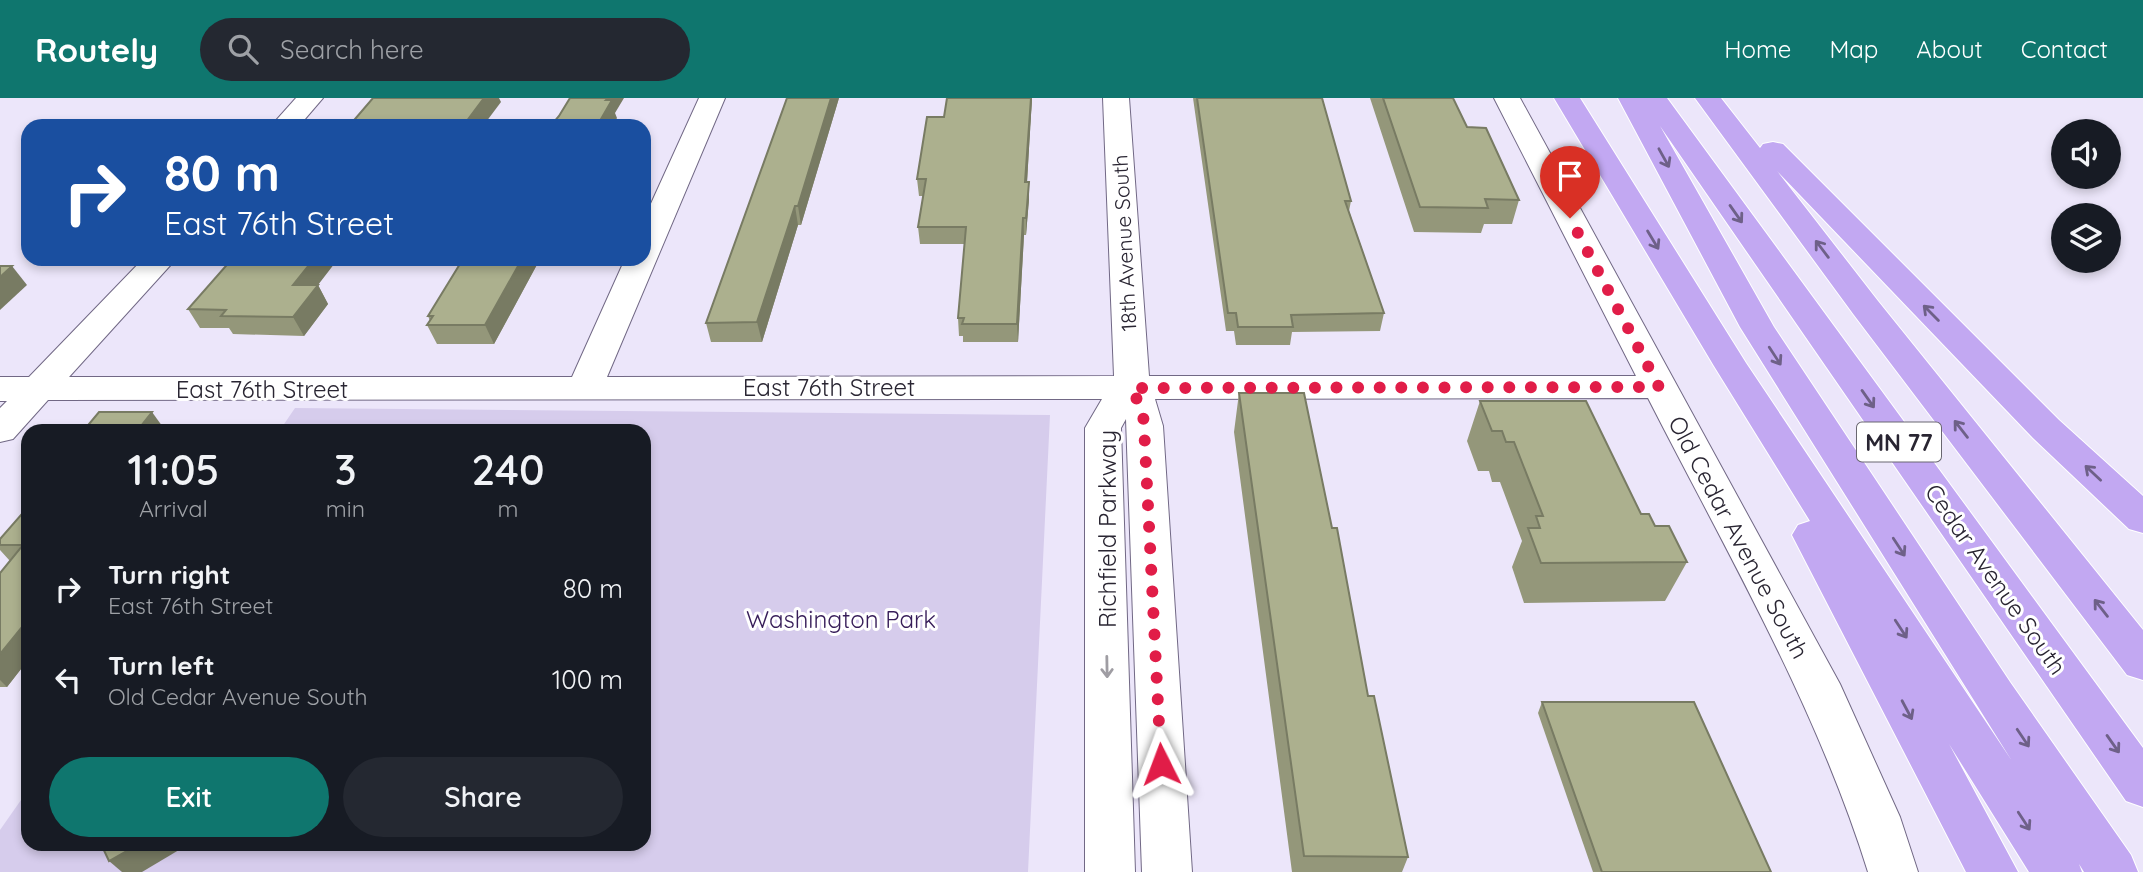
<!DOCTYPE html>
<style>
body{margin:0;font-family:Quicksand,sans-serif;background:#242831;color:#f1f3f6;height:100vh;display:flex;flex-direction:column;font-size:26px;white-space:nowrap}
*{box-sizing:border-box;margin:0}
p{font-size:23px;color:#9ea1a6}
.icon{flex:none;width:38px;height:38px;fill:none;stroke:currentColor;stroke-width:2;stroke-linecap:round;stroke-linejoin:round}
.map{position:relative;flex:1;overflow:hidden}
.details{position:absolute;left:21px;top:326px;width:630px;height:427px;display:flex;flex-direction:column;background:#171b24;border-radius:21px;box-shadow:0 4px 10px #0003}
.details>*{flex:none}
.guide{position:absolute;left:21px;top:21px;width:630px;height:147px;border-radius:21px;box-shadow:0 4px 10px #0003;background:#1a4fa0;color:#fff;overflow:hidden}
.buttons{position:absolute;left:2051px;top:21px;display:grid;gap:14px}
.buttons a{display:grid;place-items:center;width:70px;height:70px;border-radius:50%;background:#171b24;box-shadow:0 4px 10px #0003;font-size:35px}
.pin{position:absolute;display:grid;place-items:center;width:60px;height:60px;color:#fff;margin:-72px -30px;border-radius:50% 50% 50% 0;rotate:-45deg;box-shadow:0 0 7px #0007}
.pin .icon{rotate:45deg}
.me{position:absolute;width:77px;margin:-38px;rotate:357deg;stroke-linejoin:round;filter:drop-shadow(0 0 5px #0008)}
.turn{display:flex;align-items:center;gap:24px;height:147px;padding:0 28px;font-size:32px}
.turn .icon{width:91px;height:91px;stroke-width:2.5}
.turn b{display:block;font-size:49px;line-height:60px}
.eta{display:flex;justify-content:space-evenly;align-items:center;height:119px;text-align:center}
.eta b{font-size:42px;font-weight:600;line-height:49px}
.primary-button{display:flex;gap:14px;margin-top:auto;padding:14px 28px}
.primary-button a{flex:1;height:80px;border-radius:42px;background:#0f766e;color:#fff;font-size:28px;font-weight:600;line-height:80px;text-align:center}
.primary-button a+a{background:#242831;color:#f1f3f6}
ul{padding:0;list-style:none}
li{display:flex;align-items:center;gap:21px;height:91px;padding:0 28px}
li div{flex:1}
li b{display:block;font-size:26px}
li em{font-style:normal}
header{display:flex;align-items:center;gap:42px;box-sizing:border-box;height:98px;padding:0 35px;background:#0f766e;color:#fff}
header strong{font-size:33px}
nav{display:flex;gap:38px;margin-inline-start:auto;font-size:24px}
.search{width:490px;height:63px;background:#242831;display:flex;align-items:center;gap:18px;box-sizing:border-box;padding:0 24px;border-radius:38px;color:#9ea1a6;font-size:26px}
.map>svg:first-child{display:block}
.green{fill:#d6ccec}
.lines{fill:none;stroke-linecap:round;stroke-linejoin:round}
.minor-casing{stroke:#716885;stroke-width:2}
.highway-casing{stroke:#fff;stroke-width:2}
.minor{fill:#fff;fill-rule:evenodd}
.highway{fill:#c2a8f2;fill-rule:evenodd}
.wall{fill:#94977a}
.shaded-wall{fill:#787b63}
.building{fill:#acb08e;stroke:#787b63;stroke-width:2}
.oneway{stroke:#6e6088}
.oneway2{stroke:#9f9da3}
.route{stroke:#e11d48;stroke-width:12;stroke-dasharray:0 21.6}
.labels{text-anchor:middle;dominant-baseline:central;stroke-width:6;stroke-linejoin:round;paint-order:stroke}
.far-street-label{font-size:21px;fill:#292532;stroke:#fff}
.shield{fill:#fff;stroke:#696670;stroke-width:2}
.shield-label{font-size:23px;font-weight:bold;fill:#292532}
.street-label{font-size:24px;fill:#292532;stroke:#fff}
.park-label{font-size:24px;fill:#361c58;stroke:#fff}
</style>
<header>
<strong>Routely</strong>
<div class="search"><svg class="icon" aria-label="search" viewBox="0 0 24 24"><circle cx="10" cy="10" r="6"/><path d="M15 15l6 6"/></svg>Search here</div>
<nav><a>Home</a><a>Map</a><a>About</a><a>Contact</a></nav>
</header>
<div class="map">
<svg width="2143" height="774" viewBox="0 0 2143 774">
<rect width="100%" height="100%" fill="#ece6fa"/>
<polygon class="green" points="295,310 1050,317 1028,774 0,774 0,732 28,692 28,746 644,746 644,332 280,332"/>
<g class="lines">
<g class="minor-casing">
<g id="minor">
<polygon points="296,0 323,0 299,28 271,28"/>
<path d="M699 0H725L607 279 1114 278 1103 0H1129L1149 278H1636L1494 0H1520L1840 586 1900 719 1918 774H1868C1816 607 1727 455 1648 300L1155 301 1163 328 1192 774H1142L1126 321 1121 330 1135 774H1085V330L1102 301 48 302 13 341 0 344V310L7 303H0V279H29L143 161H176L69 279H572L625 161H644V121Z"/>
</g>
</g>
<g class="highway-casing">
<g id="highway">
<polygon points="1554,0 1580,0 1746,265 2012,663 1740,229 1618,0 1667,0 2143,650 2143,709 2126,703 1660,28 1774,229 2010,584 2131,757 2138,774 2084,774 2079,766 2082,774 2029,774 1949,646 2018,774 1966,774 1792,437 1798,427 1810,423 1714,268"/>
<polygon points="1695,0 1721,0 1760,50 1763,46 1773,44 1783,46 2059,322 2143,398 2143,435 2129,431 2033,340 1777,73 1878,203 2143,532 2143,582 2127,577 1854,217"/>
</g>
</g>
<use href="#minor" class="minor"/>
<use href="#highway" class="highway"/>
</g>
<g class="wall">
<polygon points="787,0 839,0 801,127 798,127 762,244 711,244 706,225"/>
<polygon points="1032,0 1027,84 1029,101 1026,137 1024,137 1018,244 963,244 963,238 959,238 958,220 965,146 920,146 918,129 923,98 919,98 917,81"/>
<polygon points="1193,0 1322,0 1351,103 1349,113 1384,215 1380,233 1292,234 1290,247 1236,247 1234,233 1226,233"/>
<polygon points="1370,0 1453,0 1467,29 1519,102 1512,126 1484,126 1481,135 1414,134"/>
<polygon points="463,161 540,161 494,246 437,246 427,227 430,223 428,218"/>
<polygon points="318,187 328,206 304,238 233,236 229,230 200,230 188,211"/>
<polygon points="1239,295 1332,430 1368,598 1408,759 1402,774 1292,774 1234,334"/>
<polygon points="1480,303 1641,416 1655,428 1687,464 1665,503 1524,505 1512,469 1522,443 1500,384 1492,384 1489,373 1478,373 1467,343"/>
<polygon points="28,409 28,562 7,589 0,589 0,475 10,463 0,452 0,441"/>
<polygon points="1542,604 1771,774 1593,774 1538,615"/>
</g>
<g class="shaded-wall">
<polygon points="484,0 499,0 501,4 483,28 463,28"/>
<polygon points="608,0 624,0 615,15 617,20 613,28 597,28"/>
<polygon points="831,0 839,0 801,127 798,108"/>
<polygon points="1031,0 1032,0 1026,101 1025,84"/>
<polygon points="1029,84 1029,101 1026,137 1026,120"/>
<polygon points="795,108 798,127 762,244 757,224"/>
<polygon points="1023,120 1024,137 1018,244 1017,226"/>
<polygon points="314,161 338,161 318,187 328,206 304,238 293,219 293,187"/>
<polygon points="522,161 540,161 494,246 485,227"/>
<polygon points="12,168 27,187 0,212 0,179"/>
<polygon points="152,314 165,332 141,328"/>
<polygon points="22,529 28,535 28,562 7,589 0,582 0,556"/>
<polygon points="139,746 189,746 142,774 122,774 109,763"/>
</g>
<g class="building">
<polygon points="373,0 484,0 463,28 349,28"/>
<polygon points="570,0 608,0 606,2 612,2 597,28 547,28 550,24 554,24 559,18"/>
<polygon points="787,0 831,0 798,108 795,108 757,224 706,225"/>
<polygon points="947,0 1031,0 1025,84 1029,84 1026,120 1023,120 1017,226 962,226 964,220 958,220 966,129 918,129 926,81 917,81 927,19 944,19"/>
<polygon points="1197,0 1322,0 1351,103 1345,103 1384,215 1291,217 1293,229 1238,229 1236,215 1228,215"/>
<polygon points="1383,0 1453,0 1467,29 1486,30 1519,102 1485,101 1488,110 1420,109"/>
<polygon points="232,161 314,161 293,187 318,187 293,219 221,218 226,212 188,211"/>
<polygon points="463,161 522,161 485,227 427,227 433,218 428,218"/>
<polygon points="0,168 12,168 0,179"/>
<polygon points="1239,295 1304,295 1332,430 1337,430 1368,598 1374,598 1408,759 1304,758"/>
<polygon points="1480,303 1586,303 1641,416 1649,416 1655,428 1669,428 1687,464 1541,465 1528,430 1540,430 1536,418 1543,418 1514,344 1506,344 1502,333 1492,333"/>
<polygon points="99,314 152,314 141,328 251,328 248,332 84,332"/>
<polygon points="28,409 28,529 22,529 0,556 0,475 23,447 0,447 0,441"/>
<polygon points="1542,604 1694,604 1771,774 1602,774"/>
<polygon points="101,746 139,746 109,763"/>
</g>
<defs><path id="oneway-shaft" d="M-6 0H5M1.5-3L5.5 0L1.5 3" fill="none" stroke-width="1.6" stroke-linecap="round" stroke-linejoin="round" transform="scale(1.75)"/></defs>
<g class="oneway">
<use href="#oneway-shaft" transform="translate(1664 60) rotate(61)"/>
<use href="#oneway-shaft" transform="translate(1736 116) rotate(55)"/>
<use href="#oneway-shaft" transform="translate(1653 142) rotate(59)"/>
<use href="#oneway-shaft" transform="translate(1822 151) rotate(-127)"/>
<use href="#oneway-shaft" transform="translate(1931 215) rotate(-135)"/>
<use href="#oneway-shaft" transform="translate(1775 258) rotate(57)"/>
<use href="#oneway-shaft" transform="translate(1868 301) rotate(55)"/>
<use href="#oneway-shaft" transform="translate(1961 331) rotate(-128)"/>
<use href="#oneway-shaft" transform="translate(2093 375) rotate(-137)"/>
<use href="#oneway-shaft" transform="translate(1899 449) rotate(57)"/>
<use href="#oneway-shaft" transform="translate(2101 510) rotate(-128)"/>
<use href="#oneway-shaft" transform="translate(1901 531) rotate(57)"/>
<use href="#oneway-shaft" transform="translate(1907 612) rotate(62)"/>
<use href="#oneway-shaft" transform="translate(2023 640) rotate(56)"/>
<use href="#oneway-shaft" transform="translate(2113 646) rotate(55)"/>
<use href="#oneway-shaft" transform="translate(2024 723) rotate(57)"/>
</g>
<use class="oneway2" href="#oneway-shaft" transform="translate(1107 569) rotate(89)"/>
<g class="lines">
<polyline class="route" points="1161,666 1144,328 1143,316 1132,290 1659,289 1570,120"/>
</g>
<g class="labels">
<g class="far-street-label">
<text transform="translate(1124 145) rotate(-93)">18th Avenue South</text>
</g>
<rect class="shield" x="1857" y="324.5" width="84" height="39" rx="5"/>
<g class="shield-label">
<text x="1899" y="344">MN 77</text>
</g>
<g class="street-label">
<text x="829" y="289">East 76th Street</text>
<text x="262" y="291">East 76th Street</text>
<text transform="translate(1107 431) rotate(-90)">Richfield Parkway</text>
<text transform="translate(1739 439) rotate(62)">Old Cedar Avenue South</text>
<text transform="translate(1996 481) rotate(55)">Cedar Avenue South</text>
</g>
<g class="park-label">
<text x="841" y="521">Washington Park</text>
</g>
</g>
</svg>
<div class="buttons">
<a><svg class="icon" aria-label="sound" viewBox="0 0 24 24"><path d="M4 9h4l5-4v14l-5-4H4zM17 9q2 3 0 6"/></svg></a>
<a><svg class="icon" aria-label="layers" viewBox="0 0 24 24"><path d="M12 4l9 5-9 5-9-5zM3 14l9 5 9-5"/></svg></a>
</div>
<div class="pin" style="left:1570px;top:120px;background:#d93025"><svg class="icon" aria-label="arrive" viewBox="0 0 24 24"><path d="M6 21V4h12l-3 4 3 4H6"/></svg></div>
<svg class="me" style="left:1161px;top:666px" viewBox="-20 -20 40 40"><path d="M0-17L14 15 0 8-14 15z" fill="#e11d48" stroke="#fff" stroke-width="4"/></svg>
<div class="guide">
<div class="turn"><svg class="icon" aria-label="right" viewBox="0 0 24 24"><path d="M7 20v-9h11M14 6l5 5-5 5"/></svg><div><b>80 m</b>East 76th Street</div></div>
</div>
<section class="details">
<div class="eta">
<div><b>11:05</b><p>Arrival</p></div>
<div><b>3</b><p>min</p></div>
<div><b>240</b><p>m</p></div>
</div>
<ul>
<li><svg class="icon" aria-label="right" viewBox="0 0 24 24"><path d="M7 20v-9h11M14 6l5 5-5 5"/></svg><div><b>Turn right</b><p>East 76th Street</p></div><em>80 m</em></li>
<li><svg class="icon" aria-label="left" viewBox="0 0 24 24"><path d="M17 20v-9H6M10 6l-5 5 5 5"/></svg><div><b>Turn left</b><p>Old Cedar Avenue South</p></div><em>100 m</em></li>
</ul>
<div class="primary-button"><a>Exit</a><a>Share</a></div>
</section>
</div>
